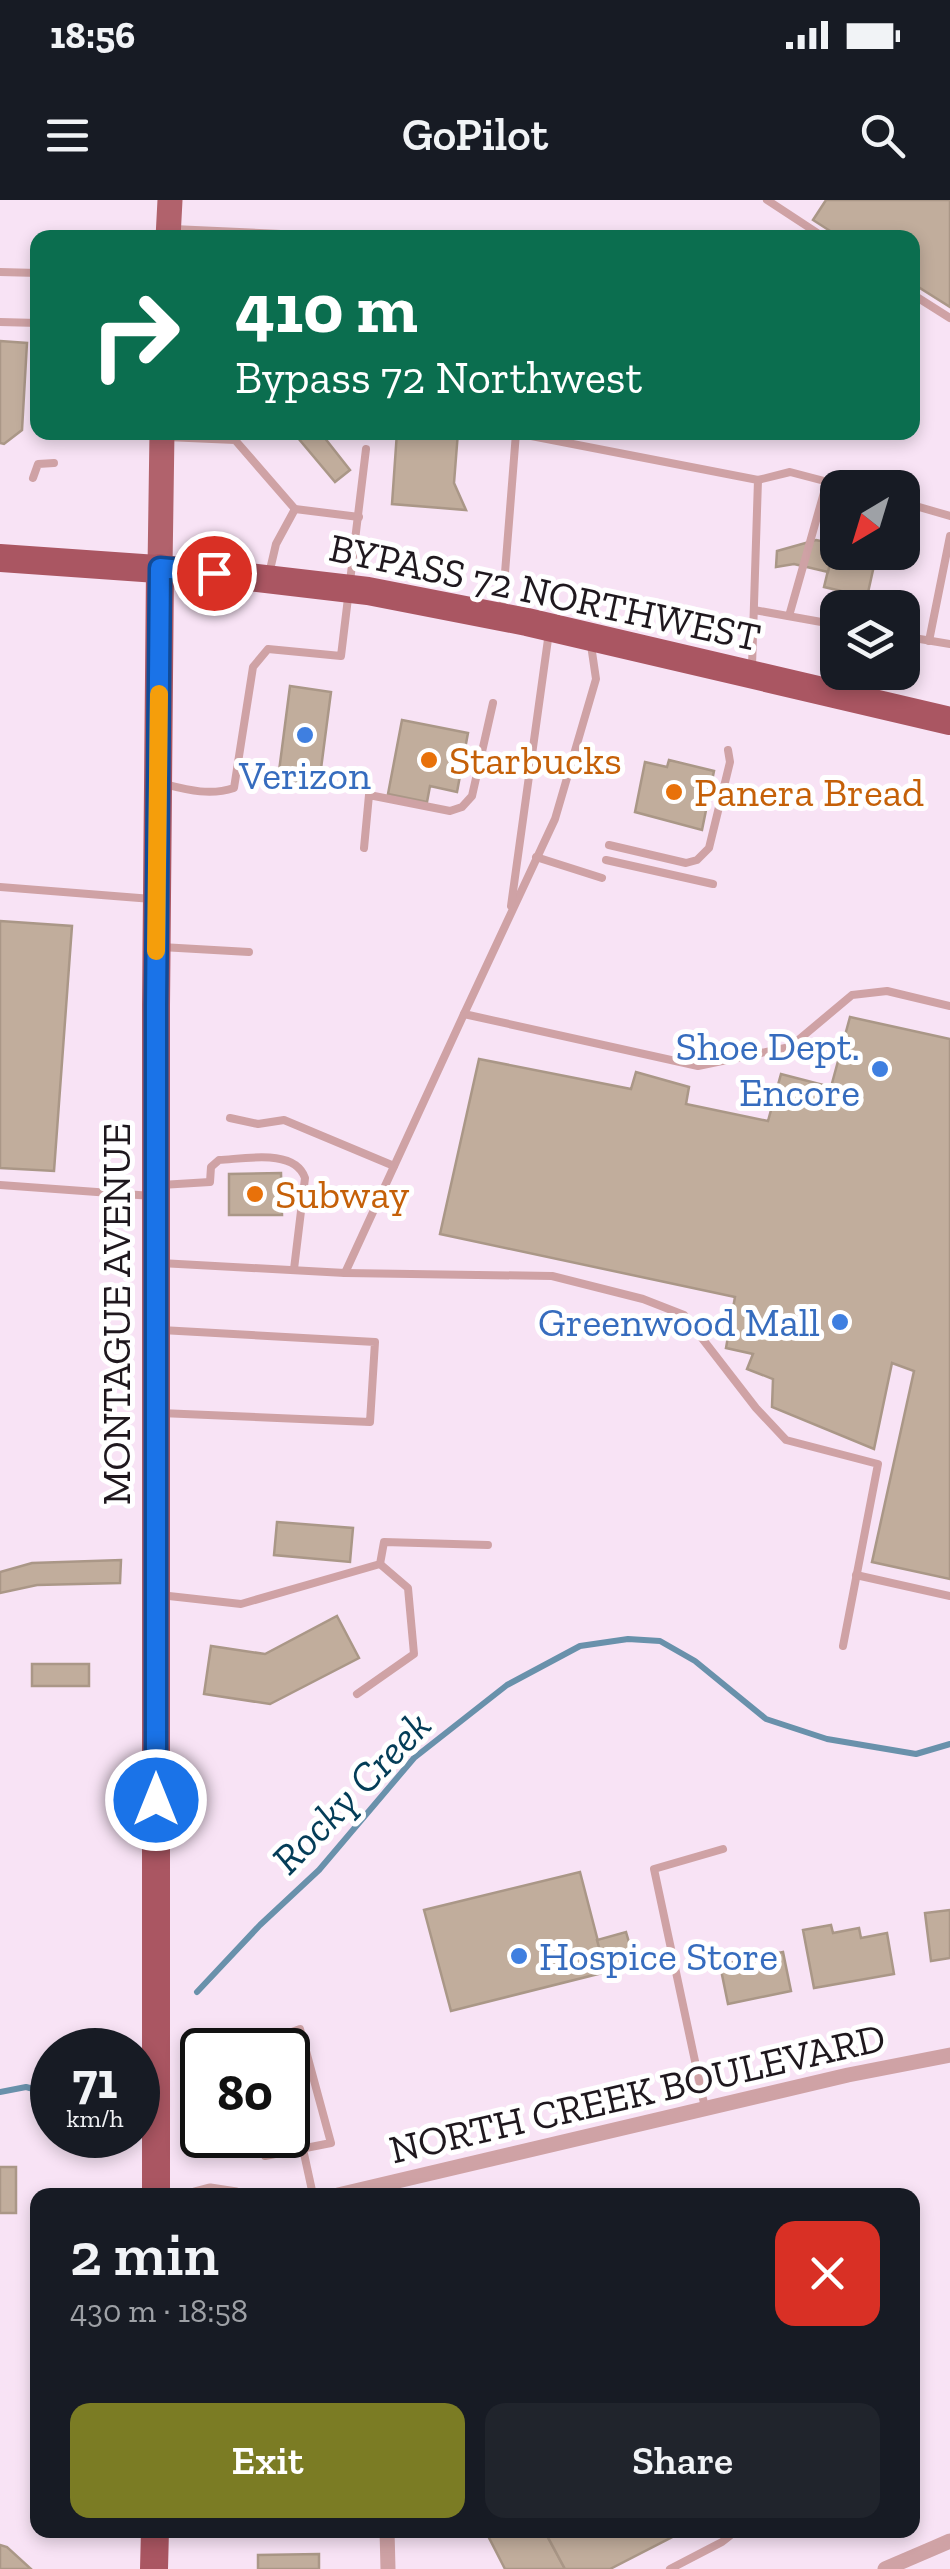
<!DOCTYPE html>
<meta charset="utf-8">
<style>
body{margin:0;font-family:"Zilla Slab",serif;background:#20242c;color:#f1f3f6;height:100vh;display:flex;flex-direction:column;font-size:38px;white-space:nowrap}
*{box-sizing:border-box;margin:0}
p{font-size:32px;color:#9ea1a6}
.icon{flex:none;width:55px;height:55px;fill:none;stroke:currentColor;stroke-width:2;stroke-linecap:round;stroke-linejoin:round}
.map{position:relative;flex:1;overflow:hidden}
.panel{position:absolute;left:30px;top:1988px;width:890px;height:350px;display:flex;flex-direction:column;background:#171b24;border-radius:20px;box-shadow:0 5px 15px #0003}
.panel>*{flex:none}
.guide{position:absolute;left:30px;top:30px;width:890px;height:210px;border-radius:20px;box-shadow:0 5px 15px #0003;background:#0b6e4f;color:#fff;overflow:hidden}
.needle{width:65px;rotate:218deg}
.buttons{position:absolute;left:820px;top:270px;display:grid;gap:20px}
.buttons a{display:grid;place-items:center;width:100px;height:100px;border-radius:20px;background:#171b24;box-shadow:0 5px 15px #0003;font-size:50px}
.speed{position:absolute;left:30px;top:1828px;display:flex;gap:20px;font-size:50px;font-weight:700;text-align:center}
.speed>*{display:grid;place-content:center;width:130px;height:130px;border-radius:50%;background:#171b24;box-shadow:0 5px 15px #0003;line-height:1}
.speed small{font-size:25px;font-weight:400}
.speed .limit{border:5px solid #111;border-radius:15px;background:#fff;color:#111}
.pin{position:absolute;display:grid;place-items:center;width:85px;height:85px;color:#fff;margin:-42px;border:5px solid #fff;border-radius:50%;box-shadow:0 2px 10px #0007}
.me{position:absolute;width:110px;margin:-55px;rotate:0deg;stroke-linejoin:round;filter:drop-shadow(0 0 8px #0008)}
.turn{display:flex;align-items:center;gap:35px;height:210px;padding:0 40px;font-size:45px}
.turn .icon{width:130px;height:130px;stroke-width:2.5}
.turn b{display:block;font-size:70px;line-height:85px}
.round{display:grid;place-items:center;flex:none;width:105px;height:105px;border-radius:20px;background:#20242c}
.head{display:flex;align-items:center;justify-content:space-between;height:170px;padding:0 40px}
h1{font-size:60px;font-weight:600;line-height:75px}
.cta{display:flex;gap:20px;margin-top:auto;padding:20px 40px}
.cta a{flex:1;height:115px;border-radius:20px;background:#7b7c24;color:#fff;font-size:40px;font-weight:600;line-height:115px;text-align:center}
.cta a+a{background:#20242c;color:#f1f3f6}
.status{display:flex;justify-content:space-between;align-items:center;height:70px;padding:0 50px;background:#171b24;direction:ltr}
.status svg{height:28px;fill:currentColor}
header{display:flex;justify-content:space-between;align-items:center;height:130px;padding:0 40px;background:#171b24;font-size:45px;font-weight:600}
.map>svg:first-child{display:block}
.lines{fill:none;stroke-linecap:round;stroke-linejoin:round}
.stream{stroke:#6991ab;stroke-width:6}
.building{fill:#c1ad9c;stroke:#aa9787;stroke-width:2.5}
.service{stroke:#cfa2a5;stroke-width:8}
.minor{stroke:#cfa2a5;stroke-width:15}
.primary{stroke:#b1626c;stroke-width:25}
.trunk{stroke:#aa5662;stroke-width:28}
.route-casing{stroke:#114b97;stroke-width:25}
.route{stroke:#1a73e8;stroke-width:18}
.slow{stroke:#f59e0b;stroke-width:18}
.shop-dot{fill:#3f7fe0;stroke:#fff;stroke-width:4}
.food-dot{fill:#e8710a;stroke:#fff;stroke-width:4}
.labels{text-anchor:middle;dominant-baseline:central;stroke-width:10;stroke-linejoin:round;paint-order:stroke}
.street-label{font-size:40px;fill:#1f181e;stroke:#fff}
.food-label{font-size:40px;fill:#c56008;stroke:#fff;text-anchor:start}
.shop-label{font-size:40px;fill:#366cbe;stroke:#fff;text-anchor:end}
.water-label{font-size:42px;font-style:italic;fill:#043d58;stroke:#fff}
</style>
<div class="status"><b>18:56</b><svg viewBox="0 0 49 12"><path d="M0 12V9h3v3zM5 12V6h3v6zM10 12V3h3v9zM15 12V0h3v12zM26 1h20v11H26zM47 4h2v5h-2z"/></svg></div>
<header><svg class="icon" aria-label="menu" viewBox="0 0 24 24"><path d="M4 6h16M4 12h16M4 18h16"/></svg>GoPilot<svg class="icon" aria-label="search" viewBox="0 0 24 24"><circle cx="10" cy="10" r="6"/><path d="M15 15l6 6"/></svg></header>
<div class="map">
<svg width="950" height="2369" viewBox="0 0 950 2369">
<rect width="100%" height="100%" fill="#f8e3f5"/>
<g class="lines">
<g class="stream">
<polyline points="197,1792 260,1725 319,1670 414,1558 507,1485 580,1446 628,1439 660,1441 695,1461 766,1519 827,1539 916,1554 950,1544"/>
<polyline points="0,1892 26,1887 52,1894"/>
</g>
</g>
<g class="building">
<polygon points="826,0 950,0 950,107 912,83 912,38 841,38 813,20"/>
<polygon points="0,141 27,143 22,230 4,244 0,243"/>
<polygon points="293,232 320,232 350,270 335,282"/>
<polygon points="397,232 458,232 454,283 466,310 392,304"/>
<polygon points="838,329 838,352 877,352 867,397 824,387"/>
<polygon points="816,340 834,344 828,372 794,364 776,367 777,351"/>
<polygon points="290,486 331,492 319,584 278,579"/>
<polygon points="402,520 468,533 457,592 430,586 427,602 388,594"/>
<polygon points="669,560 714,571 702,630 635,612 645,562 667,567"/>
<polygon points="0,721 72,726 54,971 0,968"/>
<polygon points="850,817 950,839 950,1379 872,1362 914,1171 892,1163 874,1249 772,1207 773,1179 747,1169 753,1154 726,1148 735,1097 440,1034 479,859 631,889 636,872 689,887 686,904 768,921 781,874 831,887"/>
<polygon points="281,973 282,1015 229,1015 229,974"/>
<polygon points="277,1322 353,1328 350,1362 274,1355"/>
<polygon points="121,1360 120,1383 37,1385 0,1393 0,1372 32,1363"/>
<polygon points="337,1416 359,1458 270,1504 204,1494 211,1446 265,1454"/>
<rect x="32" y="1464" width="57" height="22"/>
<polygon points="580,1672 606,1772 451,1811 424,1710"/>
<polygon points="950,1710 950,1758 931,1761 925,1713"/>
<polygon points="831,1725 833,1733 859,1728 861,1738 887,1733 894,1774 814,1788 803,1730"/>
<polygon points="626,1732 635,1763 606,1772 597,1740"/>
<polygon points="783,1752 791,1791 728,1804 720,1765"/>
<rect x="0" y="1967" width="16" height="46"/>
<polygon points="485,2330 544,2330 565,2369 505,2369"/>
<polygon points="544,2330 686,2330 610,2369 565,2369"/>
<polygon points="0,2345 7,2347 31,2369 0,2369"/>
<polygon points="319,2354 319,2369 258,2369 258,2355"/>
</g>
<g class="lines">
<g class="service">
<polyline points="767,0 825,38"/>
<polyline points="173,29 367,38"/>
<polyline points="0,72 38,73"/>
<polyline points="912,94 950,118"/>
<polyline points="0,122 38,123"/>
<polyline points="166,237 235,240 295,309 276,344 269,374"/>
<polyline points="33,278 38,264 54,263"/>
<polyline points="758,280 790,272 851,288"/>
<polyline points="902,302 950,316"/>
<polyline points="295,309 359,317"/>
<polyline points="754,410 838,425"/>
<polyline points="502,411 516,233 758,280 752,466"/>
<polyline points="789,416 827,282"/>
<polyline points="902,436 950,444"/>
<polyline points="929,441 950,336"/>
<polyline points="591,445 596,479 555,619 464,814 698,866 790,847 852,795 887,791 950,806"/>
<path d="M164 584C188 590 210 596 234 588L253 467 268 449 341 456 366 249"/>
<polyline points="609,645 686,663 697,660 709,648 730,562 728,550"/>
<polyline points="364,648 369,595 450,611 462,607 472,596 493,503"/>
<polyline points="536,657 602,678"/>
<polyline points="606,660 713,684"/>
<polyline points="0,687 152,699"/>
<polyline points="511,706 549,432"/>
<polyline points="161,747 249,752"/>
<polyline points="230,918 258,924 284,920 394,966"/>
<polyline points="0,985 152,996"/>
<path d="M161 985 210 982 211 967 219 960C244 959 295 948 305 978L294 1069"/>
<polyline points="160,1063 345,1073 464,814"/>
<polyline points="345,1073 552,1076 643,1099 684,1115 756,1208 786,1240 878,1264 843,1446"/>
<polyline points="160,1213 370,1222 375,1142 161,1130"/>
<polyline points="856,1375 950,1396"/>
<polyline points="160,1395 241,1404 380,1364 384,1342 488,1345"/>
<polyline points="357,1494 414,1454 408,1388 380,1364"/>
<polyline points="705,1908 654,1669 723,1649"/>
<polyline points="259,1935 265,1956 331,1943 300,1829 265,1842 259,1850"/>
<polyline points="303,1949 313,1995"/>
<polyline points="670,2369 722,2342 737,2330"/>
</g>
<g class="minor">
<polyline points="195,1995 210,1991 236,1995"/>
<polyline points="338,1995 848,1875 950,1855"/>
<polyline points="387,2330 388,2369"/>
<polyline points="885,2369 950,2341"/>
</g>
<g class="primary">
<polyline points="168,38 170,0"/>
<polyline points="160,368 162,232"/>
</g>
<g class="trunk">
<polyline points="0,358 214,373 368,391 527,422 950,521"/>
<polyline points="156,1995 156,806 160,368"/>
<polyline points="154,2369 155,2330"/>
</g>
</g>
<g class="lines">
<g class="route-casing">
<polyline id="route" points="156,1600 156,806 160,368 214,373"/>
</g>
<use href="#route" class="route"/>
<polyline class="slow" points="156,751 159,494"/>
</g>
<g class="shop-dot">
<circle cx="305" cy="535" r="10"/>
<circle cx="880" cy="869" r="10"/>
<circle cx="840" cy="1122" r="10"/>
<circle cx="519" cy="1756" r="10"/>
</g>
<g class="food-dot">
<circle cx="429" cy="560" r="10"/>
<circle cx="674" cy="592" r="10"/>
<circle cx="255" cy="994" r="10"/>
</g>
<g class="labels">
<g class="street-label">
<text transform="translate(545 392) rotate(12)">BYPASS 72 NORTHWEST</text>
<text transform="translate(116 1114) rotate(-90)">MONTAGUE AVENUE</text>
<text transform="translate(637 1893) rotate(-13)">NORTH CREEK BOULEVARD</text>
</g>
<g class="food-label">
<text x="449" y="560">Starbucks</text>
<text x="694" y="592">Panera Bread</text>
<text x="275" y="994">Subway</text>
</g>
<g class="shop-label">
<text x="305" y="575" text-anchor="middle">Verizon</text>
<text x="860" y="846">Shoe Dept.<tspan x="860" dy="46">Encore</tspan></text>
<text x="820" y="1122">Greenwood Mall</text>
<text x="539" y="1756" text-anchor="start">Hospice Store</text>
</g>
<g class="water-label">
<text transform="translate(351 1592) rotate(-46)">Rocky Creek</text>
</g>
</g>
</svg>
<div class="buttons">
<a><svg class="needle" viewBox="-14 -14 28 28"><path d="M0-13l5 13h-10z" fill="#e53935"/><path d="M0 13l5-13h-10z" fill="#9ea1a6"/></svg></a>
<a><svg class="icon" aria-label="layers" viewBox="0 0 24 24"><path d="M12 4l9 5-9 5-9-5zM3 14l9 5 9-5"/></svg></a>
</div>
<div class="speed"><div>71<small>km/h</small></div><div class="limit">80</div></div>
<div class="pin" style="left:214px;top:373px;background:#d93025"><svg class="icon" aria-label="arrive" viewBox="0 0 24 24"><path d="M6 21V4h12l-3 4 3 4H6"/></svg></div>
<svg class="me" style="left:156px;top:1600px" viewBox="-20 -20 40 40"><circle r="17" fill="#1a73e8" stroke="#fff" stroke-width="3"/><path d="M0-11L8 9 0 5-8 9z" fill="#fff"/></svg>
<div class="guide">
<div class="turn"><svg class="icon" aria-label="right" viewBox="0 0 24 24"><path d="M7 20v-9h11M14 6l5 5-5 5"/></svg><div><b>410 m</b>Bypass 72 Northwest</div></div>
</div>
<section class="panel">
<div class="head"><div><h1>2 min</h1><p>430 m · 18:58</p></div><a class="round" style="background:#d93025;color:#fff"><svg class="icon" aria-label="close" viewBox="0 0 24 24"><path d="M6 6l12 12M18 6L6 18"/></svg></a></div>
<div class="cta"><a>Exit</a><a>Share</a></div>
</section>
</div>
